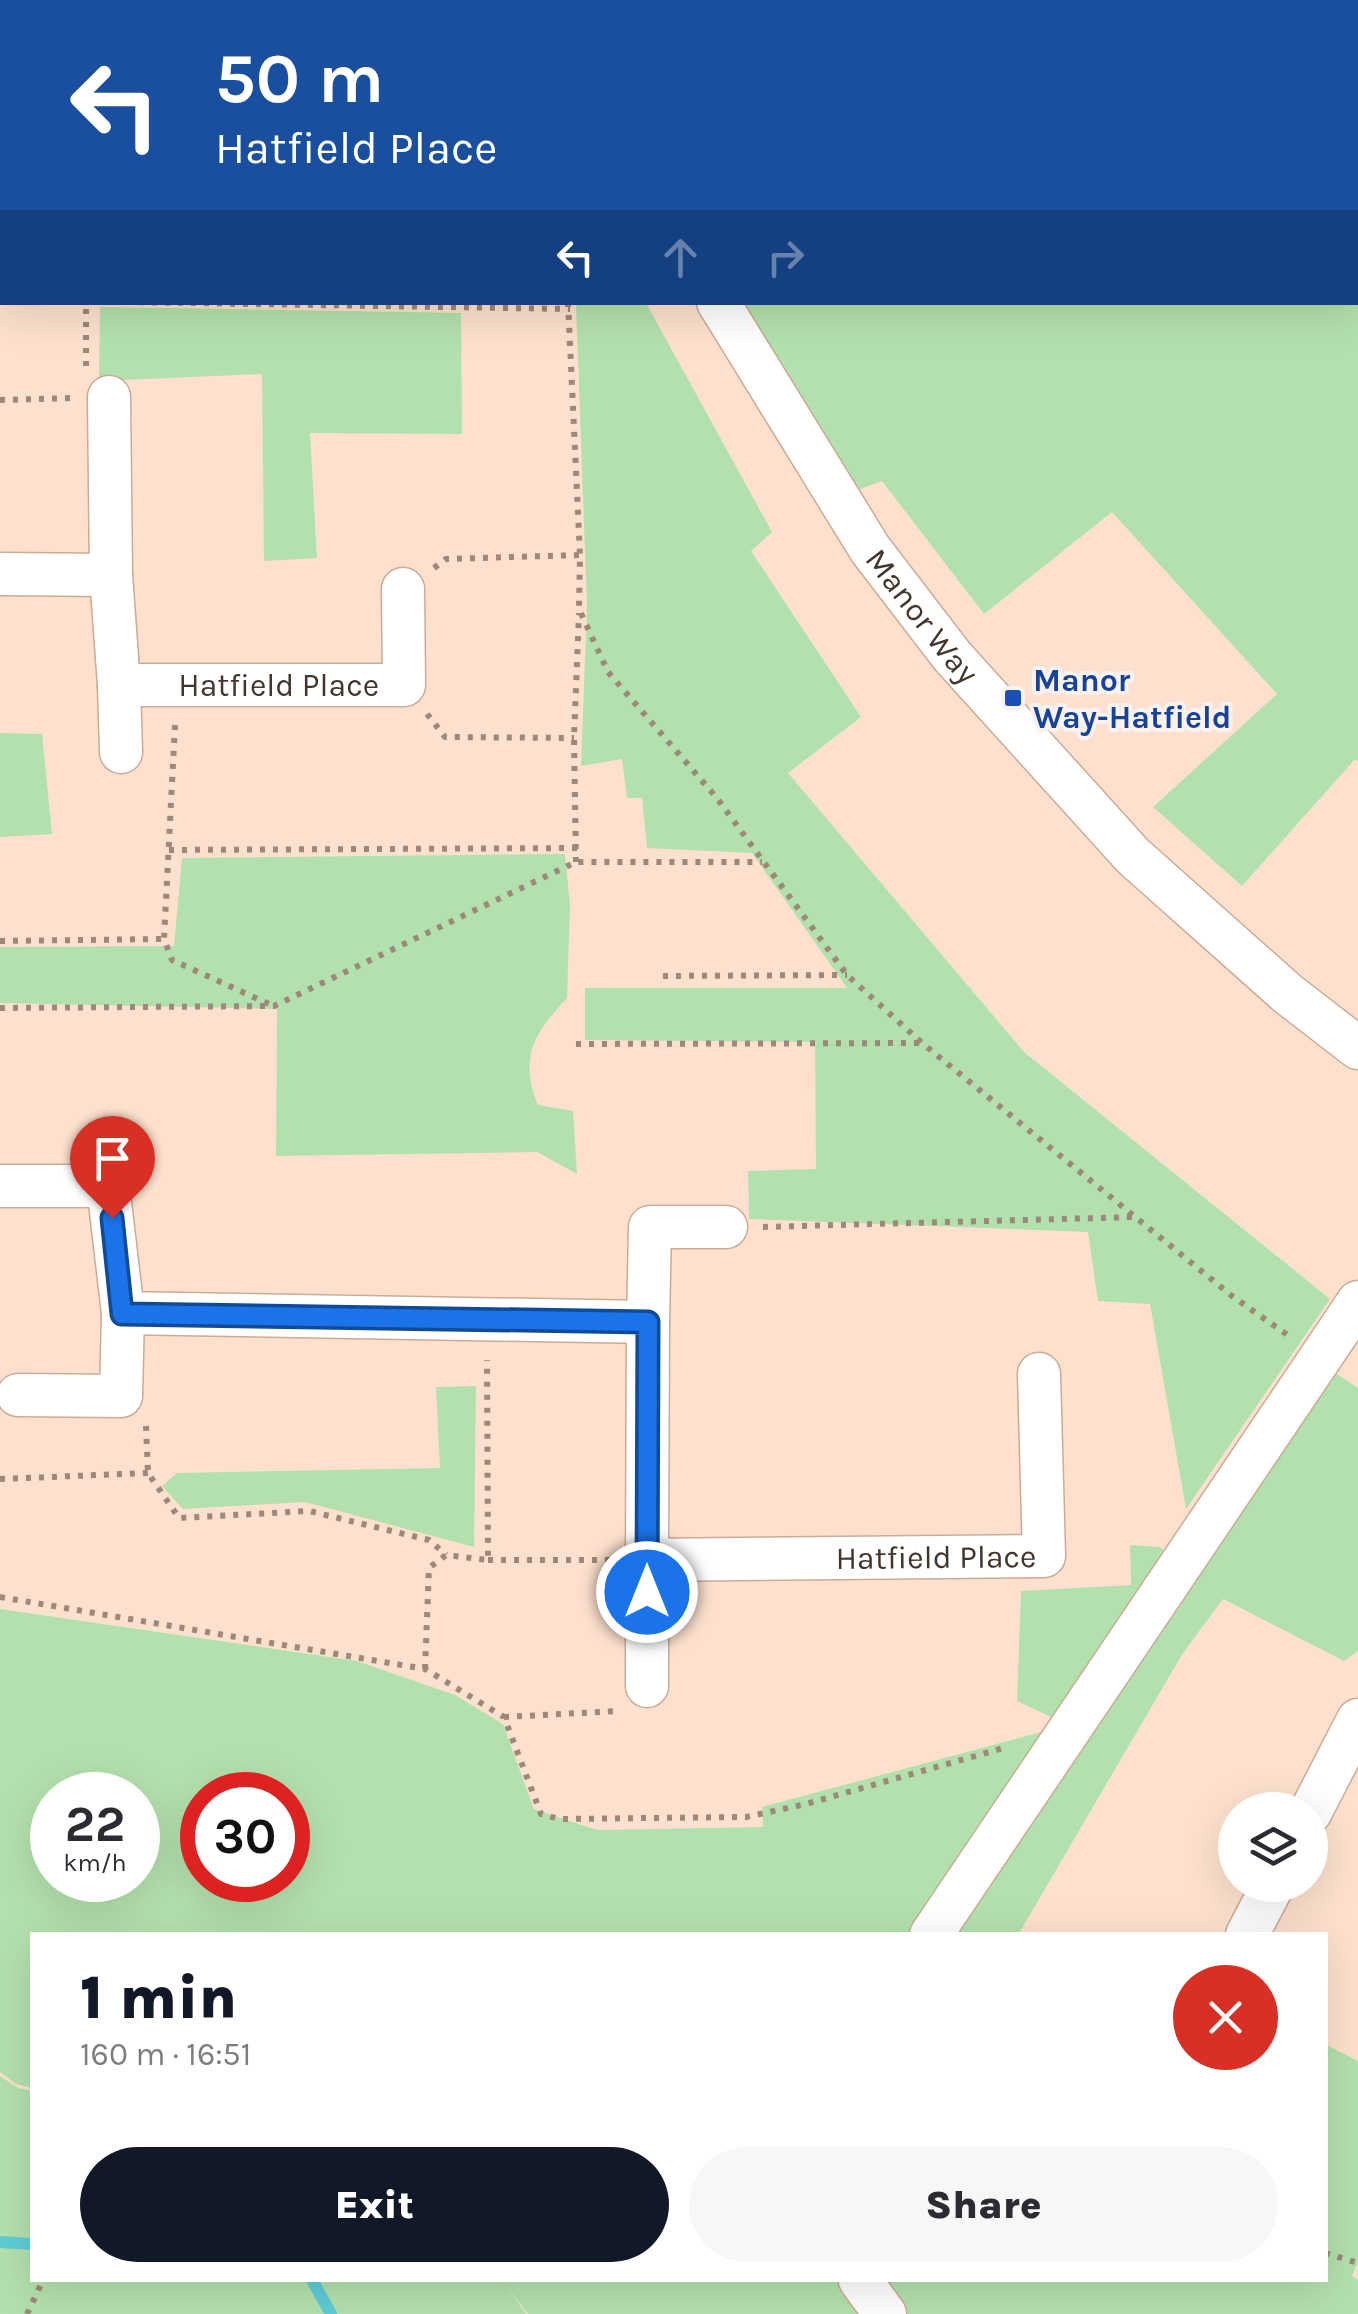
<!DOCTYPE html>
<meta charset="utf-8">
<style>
body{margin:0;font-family:Karla,sans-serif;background:#f7f7f7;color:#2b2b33;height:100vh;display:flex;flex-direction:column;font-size:38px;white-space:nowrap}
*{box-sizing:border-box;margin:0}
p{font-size:32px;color:#7c7c81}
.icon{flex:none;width:55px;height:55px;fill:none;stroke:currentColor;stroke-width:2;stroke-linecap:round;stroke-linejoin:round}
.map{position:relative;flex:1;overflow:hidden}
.side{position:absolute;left:30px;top:1932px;width:1298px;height:350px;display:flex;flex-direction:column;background:#fff;border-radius:0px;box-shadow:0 10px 40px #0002}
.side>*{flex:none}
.hud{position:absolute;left:0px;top:0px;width:1360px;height:305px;box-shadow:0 10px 40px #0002;background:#1a4fa0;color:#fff;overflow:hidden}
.buttons{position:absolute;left:1218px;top:1792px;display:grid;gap:20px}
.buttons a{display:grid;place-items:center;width:110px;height:110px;border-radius:50%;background:#fff;box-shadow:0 10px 40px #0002;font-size:50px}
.speed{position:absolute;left:30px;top:1772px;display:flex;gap:20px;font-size:50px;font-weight:700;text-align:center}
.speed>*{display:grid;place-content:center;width:130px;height:130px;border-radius:50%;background:#fff;box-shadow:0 10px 40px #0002;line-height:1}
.speed small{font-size:25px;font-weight:400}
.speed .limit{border:15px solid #d22;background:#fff;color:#111}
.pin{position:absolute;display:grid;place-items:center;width:85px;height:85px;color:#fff;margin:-102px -42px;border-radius:50% 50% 50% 0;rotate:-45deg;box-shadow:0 0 10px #0007}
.pin .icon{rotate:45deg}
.me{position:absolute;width:110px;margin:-55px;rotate:0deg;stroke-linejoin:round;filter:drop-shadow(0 0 8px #0008)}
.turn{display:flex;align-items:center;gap:35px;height:210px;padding:0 50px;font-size:45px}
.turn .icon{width:130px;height:130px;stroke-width:2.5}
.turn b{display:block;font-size:70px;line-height:85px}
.lanes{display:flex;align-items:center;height:95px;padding:0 50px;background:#0003;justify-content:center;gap:50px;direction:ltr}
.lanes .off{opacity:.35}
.round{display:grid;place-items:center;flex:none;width:105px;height:105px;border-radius:52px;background:#f7f7f7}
.headline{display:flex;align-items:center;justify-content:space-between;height:170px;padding:0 50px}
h1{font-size:60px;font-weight:800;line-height:75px;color:#111827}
.cta{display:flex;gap:20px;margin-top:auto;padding:20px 50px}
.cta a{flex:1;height:115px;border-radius:60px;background:#111827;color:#fff;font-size:40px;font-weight:800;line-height:115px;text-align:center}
.cta a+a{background:#f7f7f7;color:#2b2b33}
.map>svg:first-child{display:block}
.green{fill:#b3e1ad;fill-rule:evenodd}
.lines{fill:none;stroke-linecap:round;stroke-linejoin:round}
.stream{stroke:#5ecdd7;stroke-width:12}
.minor-casing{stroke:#ccab95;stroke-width:45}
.path{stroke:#9d887a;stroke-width:6;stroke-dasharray:5 8;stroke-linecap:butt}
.minor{stroke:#fff;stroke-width:42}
.route-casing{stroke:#114b97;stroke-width:25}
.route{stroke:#1a73e8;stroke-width:18}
.transit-dot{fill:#1a4fb4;stroke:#faf2ee;stroke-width:4}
.labels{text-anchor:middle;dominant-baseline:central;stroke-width:8;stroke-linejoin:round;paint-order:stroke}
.street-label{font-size:32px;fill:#43352c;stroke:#faf2ee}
.transit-label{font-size:32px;font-weight:bold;fill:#164399;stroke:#faf2ee;text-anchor:start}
</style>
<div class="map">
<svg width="1358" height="2314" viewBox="0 0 1358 2314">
<rect width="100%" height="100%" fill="#fde1ce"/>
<g class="green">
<polygon points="600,0 1358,0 1358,761 1355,759 1242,886 1153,807 1277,694 1112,512 984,614 882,481 858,490 743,303 1358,302 1358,2"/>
<polygon points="576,303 646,303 772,532 751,551 861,717 788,773 1024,1052 1330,1299 1186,1509 1150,1304 1098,1301 1088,1232 749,1219 748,1171 816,1169 815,1042 585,1040 585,988 847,988 752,853 647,848 642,798 627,798 622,759 581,766 587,608"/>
<polygon points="100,307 461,313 462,434 310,433 317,558 264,561 262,374 99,381"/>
<polygon points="0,733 42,734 52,834 0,837"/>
<path d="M565 854 570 905 567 998C535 1033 518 1056 538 1105L573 1111 577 1174 537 1152 276 1156 277 1009 0 1003V947L174 946 182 858Z"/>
<path d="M1325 1366 1358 1388V1651L1344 1661 1223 1599 1183 1653 1018 1935H32V2088L16 2084 0 2072V1609L357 1661 455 1695 503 1724 534 1809 597 1830 763 1827 762 1807 1045 1731 1053 1718 1017 1701 1021 1591 1131 1585 1130 1545 1160 1547 1189 1567ZM52 1795H138V1880H52ZM202 1795H288V1880H202Z"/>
<polygon points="476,1386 474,1547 305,1502 183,1509 162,1486 177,1473 440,1468 436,1387"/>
<polygon points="1325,2044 1358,2061 1358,2262 1352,2276 1358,2280 1358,2314 528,2314 507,2287 526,2314 0,2314 0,2076 18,2088 32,2091 32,2280 1325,2280"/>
</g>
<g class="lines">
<g class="stream">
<polyline points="0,2242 32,2244"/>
<polyline points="312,2280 331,2314"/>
</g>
<g class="minor-casing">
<g id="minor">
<polyline points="288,0 288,2"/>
<polyline points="561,0 562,2"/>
<polyline points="0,168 2,168"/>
<path id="s1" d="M718 302 870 549 952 656 1133 856 1288 994 1358 1048"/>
<polyline points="0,574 111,575 109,397"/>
<path id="s2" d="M111 575 119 685H404L403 589"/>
<polyline points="119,685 121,752"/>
<path id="s3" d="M0 1186H108L123 1313 648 1322 647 1560 1044 1556 1039 1374"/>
<polyline points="648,1322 650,1227 726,1227"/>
<polyline points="18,1395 121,1396 123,1313"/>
<polyline points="647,1686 647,1560"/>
<polyline points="1310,1813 1358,1720"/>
<polyline points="931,1935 1358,1302"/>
<polyline points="1247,1935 1273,1885"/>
<polyline points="860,2280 885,2314"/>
</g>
</g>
<g class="path">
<polyline points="436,0 437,2"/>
<polyline points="619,0 620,2"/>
<polyline points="123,2 124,0"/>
<polyline points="0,8 2,8"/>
<polyline points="126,302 570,309"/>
<polyline points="568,302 580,555 579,609 608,672 716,797 847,975 922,1043 1232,1296 1289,1336"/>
<polyline points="86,366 86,302"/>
<polyline points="0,400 73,398"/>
<polyline points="434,568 446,559 580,555"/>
<polyline points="427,714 445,737 574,738"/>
<polyline points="175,725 164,939 172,960 269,1004"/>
<polyline points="169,850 577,848"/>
<polyline points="576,862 574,738 579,613"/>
<polyline points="0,941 164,939"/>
<polyline points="663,976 847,975"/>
<polyline points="0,1008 274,1006 576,862 762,862"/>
<polyline points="576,1044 920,1043"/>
<polyline points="763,1227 1135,1217"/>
<polyline points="146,1426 148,1473 179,1518 309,1511 429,1540 446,1555"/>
<polyline points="0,1479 148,1473"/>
<polyline points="488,1560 611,1560"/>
<polyline points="0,1597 425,1669 504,1717 541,1814 559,1819 746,1817 806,1804 1007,1747"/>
<polyline points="425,1669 429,1568 446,1555 488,1560 487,1360"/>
<polyline points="504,1717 619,1711"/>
<polyline points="1325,2253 1358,2263"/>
<polyline points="27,2314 43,2280"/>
</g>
<use href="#minor" class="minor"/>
</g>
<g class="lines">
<g class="route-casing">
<polyline id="route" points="112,1218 122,1314 648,1322 647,1592"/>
</g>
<use href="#route" class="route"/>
</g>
<rect class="transit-dot" x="1003" y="688" width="20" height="20" rx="5"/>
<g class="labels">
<g class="street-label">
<text stroke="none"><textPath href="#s1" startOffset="375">Manor Way</textPath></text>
<text stroke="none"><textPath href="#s2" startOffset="270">Hatfield Place</textPath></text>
<text stroke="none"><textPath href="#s3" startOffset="1288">Hatfield Place</textPath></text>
</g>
<g class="transit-label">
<text x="1033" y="680">Manor<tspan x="1033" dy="37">Way-Hatfield</tspan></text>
</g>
</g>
</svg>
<div class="buttons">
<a><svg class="icon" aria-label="layers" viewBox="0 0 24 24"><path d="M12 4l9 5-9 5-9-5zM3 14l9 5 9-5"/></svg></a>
</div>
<div class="speed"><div>22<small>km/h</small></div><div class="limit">30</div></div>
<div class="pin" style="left:112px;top:1218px;background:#d93025"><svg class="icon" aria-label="arrive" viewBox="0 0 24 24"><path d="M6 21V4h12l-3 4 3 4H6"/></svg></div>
<svg class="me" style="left:647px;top:1592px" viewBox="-20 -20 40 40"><circle r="17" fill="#1a73e8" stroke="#fff" stroke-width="3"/><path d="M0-11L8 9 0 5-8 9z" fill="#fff"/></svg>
<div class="hud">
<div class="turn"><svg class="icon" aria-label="left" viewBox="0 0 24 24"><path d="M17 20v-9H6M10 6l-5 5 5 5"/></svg><div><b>50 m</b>Hatfield Place</div></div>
<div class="lanes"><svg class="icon" aria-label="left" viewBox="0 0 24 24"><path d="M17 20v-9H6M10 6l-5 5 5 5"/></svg><svg class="icon off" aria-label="ahead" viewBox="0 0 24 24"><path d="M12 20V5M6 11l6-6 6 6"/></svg><svg class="icon off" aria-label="right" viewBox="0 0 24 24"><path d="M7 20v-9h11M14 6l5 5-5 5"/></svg></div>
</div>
<section class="side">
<div class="headline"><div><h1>1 min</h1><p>160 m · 16:51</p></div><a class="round" style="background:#d93025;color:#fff"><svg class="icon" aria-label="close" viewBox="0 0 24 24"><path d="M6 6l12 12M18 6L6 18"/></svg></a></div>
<div class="cta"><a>Exit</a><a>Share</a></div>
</section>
</div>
